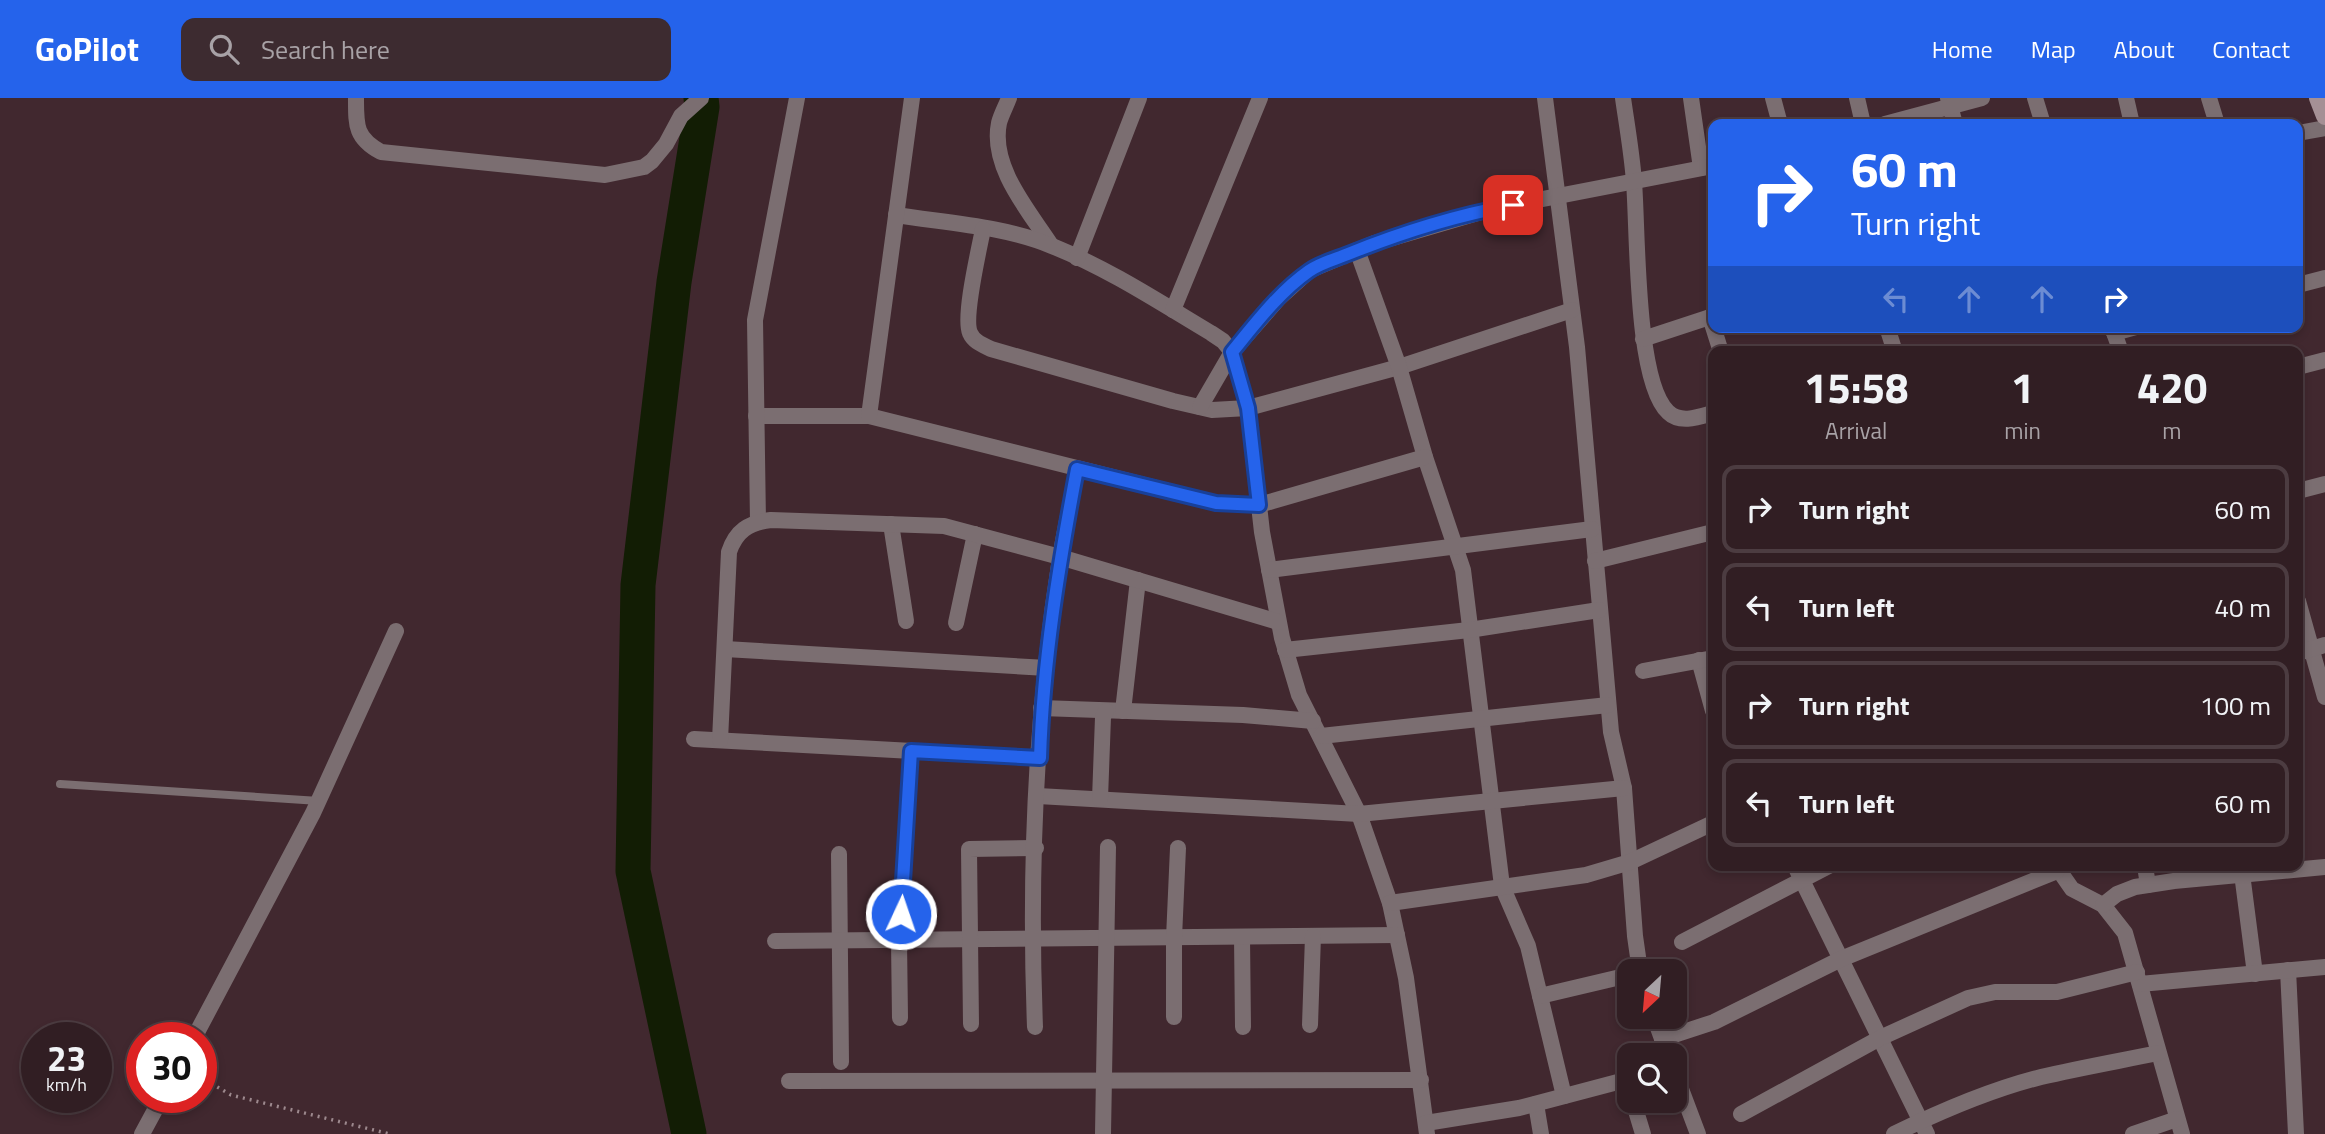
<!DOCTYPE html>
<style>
body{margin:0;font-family:"Titillium Web",sans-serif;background:#3d2b30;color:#f1f3f6;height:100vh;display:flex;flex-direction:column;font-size:26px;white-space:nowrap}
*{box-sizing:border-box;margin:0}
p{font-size:23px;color:#a8a2a6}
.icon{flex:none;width:38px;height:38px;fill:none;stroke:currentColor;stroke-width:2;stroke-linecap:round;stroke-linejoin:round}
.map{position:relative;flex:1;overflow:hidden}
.side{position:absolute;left:1708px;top:248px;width:595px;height:525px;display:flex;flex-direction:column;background:#311e23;border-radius:14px;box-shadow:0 4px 10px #0003,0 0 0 2px #4c3c41}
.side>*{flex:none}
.banner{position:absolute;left:1708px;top:21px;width:595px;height:214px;border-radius:14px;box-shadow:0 4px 10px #0003,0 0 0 2px #4c3c41;background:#2563eb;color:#fff;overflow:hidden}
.needle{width:46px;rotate:206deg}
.tools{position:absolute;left:1617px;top:861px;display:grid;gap:14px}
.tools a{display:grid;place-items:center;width:70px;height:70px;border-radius:14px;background:#311e23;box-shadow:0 4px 10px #0003,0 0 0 2px #4c3c41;font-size:35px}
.speed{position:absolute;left:21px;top:924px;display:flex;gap:14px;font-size:35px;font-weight:700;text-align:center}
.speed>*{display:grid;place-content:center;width:91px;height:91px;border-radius:50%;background:#311e23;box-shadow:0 4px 10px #0003,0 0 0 2px #4c3c41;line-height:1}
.speed small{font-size:18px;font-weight:400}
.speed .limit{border:10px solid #d22;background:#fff;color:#111}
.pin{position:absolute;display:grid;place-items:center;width:60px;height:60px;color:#fff;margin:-30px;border-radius:14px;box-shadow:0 4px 10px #0006}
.me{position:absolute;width:77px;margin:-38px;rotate:3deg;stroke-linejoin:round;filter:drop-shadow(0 0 5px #0008)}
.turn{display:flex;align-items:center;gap:24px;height:147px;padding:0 28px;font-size:32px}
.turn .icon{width:91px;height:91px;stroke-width:2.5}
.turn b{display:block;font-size:49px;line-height:60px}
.lanes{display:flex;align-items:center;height:66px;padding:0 28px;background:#0003;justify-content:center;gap:35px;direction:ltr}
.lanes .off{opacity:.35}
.eta{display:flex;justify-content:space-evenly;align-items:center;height:119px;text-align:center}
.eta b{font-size:42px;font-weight:700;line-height:49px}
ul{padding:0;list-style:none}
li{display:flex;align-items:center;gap:21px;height:88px;margin:0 14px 10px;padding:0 14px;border:4px solid #4c3c41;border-radius:14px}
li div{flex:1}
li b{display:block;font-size:26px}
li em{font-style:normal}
header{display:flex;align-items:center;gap:42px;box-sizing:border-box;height:98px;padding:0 35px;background:#2563eb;color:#fff}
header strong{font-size:33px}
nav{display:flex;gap:38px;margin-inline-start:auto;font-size:24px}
.search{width:490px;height:63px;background:#3d2b30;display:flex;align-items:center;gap:18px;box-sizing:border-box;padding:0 24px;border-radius:14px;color:#a8a2a6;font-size:26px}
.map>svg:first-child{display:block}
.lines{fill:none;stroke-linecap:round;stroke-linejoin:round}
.river{stroke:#121d04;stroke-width:35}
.path{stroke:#9d898e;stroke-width:3.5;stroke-dasharray:2 5;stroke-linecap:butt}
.lane{stroke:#7b6e71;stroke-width:8}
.street{stroke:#7b6e71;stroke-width:16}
.secondary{stroke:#a59095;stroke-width:18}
.route-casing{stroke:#184099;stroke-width:18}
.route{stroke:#2563eb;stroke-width:12}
</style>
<header>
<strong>GoPilot</strong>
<div class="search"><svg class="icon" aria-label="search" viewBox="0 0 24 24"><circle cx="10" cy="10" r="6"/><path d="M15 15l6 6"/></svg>Search here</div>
<nav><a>Home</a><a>Map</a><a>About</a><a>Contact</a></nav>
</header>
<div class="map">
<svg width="2325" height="1036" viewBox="0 0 2325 1036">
<rect width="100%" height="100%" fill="#41282f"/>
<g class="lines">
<polyline class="river" points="689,1036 633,773 638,487 674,184 702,9 701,0"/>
<polyline class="path" points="201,976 212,986 231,997 390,1036"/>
<polyline class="lane" points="60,686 319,703"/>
<g class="street">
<path d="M356 0C356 27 355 40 381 54L605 77 644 69 652 63 666 46 681 18 701 0"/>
<path d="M1009 0C1006 8 1001 17 999 25 990 69 1029 113 1051 147"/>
<polyline points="1545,0 1577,249 1611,634 1624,690 1635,838 1640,873"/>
<path d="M1623 0C1627 28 1632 56 1634 84 1638 133 1635 283 1668 314 1680 326 1699 319 1713 315"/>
<polyline points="1691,0 1701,70"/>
<polyline points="1773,0 1780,26"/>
<polyline points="1857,0 1863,26"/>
<polyline points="1948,0 1955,26"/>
<polyline points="2035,0 2043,26"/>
<polyline points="2126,0 2132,26"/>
<polyline points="2209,0 2217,26"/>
<polyline points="1885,26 1982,0"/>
<polyline points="2298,35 2325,30"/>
<path d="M896 117C947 125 1004 128 1052 148 1109 171 1159 204 1211 235L1223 243 1232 254 1248 310 1262 434 1282 540 1299 597 1359 716 1390 805 1406 880 1427 1036"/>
<path d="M983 131C979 152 963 219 970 235 974 244 983 247 991 251L1173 303 1212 312 1248 310 1399 269 1572 212"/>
<polyline points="1357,152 1399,269 1425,359 1463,472 1502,788 1528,848 1564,998"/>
<polyline points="1077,160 1139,0"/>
<polyline points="2298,187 2325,180"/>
<polyline points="1173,212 1260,0"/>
<polyline points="1710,219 1721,254"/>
<polyline points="1887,229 1895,254"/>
<polyline points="2112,229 2121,254"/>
<polyline points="2114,235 2136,229"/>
<polyline points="1643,241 1713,218"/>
<polyline points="2298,269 2325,262"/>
<polyline points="1200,309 1232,254 1279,200 1310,172 1375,145 1491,111 1713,68"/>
<polyline points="756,318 869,318 1216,405 1259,407 1425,359"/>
<polyline points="869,318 912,0"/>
<polyline points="2298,393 2325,386"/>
<polyline points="758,424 755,222 797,0"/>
<polyline points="891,426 906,523"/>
<polyline points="1595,463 1713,434"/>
<polyline points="1269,472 1592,431"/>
<polyline points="2298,503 2325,599"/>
<polyline points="956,525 975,436"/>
<polyline points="725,551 1047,570"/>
<polyline points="1285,552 1469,532 1599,512"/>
<polyline points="2298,555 2325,547"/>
<polyline points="1699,562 1713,613"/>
<polyline points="1643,573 1713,560"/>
<polyline points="1041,610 1243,617 1313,623"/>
<polyline points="1123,613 1138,482"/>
<polyline points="1321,638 1608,607"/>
<polyline points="694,641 1039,660"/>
<path d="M720 642 729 454C736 433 748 425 771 422L944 428 1060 459 1278 524"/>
<polyline points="1038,698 1359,716 1624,690"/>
<polyline points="1100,701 1103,619 1106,613"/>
<polyline points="839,756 841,964"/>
<polyline points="1795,768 1927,1036"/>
<polyline points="2056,768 2072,791 2103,807 2125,835 2182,1036"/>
<polyline points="2145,768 2148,787"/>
<polyline points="2241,768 2255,876"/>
<polyline points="1390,805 1586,777 1630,764 1713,725"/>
<polyline points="2103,807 2117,796 2135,789 2174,783 2325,769"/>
<polyline points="1242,839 1243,929"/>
<polyline points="775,843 1397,837"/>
<polyline points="1682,844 1829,768"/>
<polyline points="2288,872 2296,1036"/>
<polyline points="2140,886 2325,869"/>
<polyline points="1540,898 1629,877"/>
<polyline points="1174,919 1174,840 1178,750"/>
<polyline points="1654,919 1668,957"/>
<polyline points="900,920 899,843 911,653"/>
<polyline points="971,926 969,751 1036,750"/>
<polyline points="1310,927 1313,838"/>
<path d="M1035 929C1029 775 1036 612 1060 460 1065 430 1072 400 1077 371"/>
<polyline points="194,940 313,715 396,533"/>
<polyline points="1662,941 1714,924 1841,861 2057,773"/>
<polyline points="1675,975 1698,1036"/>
<polyline points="789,983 1421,982"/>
<polyline points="1633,1003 1643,1036"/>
<polyline points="1536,1006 1541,1036"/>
<polyline points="1741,1016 1880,940 1968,900 1995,894 2057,894 2137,874"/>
<polyline points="1426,1025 1519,1010 1629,981"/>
<polyline points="142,1036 162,999"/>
<polyline points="1103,1036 1108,749"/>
<path d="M1894 1036C1941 1013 1989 992 2041 979 2079 970 2119 963 2158 955"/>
<polyline points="2133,1036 2177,1021"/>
</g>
<polyline class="secondary" points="2318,0 2325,18"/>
</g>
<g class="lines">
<g class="route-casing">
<path id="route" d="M901 816 911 653 1040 660C1043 563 1059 466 1077 371L1216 405 1259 407 1248 310 1232 254C1255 226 1279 194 1309 173 1320 165 1336 161 1348 156 1400 135 1458 117 1513 107"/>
</g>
<use href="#route" class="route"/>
</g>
</svg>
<div class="tools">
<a><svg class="needle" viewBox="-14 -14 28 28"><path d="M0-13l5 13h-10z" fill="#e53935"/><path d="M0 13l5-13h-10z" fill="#a8a2a6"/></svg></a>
<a><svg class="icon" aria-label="search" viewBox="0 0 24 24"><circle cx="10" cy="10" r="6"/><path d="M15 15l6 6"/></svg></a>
</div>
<div class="speed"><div>23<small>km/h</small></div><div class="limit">30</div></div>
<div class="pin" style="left:1513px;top:107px;background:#d93025"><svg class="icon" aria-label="arrive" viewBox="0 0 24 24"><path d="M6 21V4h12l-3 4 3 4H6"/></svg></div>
<svg class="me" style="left:901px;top:816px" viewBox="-20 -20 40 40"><circle r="17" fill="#2563eb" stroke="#fff" stroke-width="3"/><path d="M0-11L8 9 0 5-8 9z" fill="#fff"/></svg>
<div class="banner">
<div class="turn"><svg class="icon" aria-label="right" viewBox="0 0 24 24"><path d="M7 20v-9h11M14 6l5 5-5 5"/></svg><div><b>60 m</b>Turn right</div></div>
<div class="lanes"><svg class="icon off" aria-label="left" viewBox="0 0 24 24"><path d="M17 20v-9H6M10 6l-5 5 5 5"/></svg><svg class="icon off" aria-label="ahead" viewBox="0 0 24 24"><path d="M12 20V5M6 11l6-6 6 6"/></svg><svg class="icon off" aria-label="ahead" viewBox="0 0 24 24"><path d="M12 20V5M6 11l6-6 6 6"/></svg><svg class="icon" aria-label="right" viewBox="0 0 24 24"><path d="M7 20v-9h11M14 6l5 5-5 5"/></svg></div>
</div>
<section class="side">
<div class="eta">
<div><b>15:58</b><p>Arrival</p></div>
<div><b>1</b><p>min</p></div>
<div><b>420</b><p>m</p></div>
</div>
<ul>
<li><svg class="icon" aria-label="right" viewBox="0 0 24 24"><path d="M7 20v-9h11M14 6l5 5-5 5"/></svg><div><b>Turn right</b></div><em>60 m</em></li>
<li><svg class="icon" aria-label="left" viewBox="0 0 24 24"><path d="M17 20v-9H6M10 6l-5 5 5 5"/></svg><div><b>Turn left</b></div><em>40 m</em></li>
<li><svg class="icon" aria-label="right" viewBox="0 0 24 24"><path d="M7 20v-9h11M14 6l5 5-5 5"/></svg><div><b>Turn right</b></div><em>100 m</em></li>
<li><svg class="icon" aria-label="left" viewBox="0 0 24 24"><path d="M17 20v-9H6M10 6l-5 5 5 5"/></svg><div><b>Turn left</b></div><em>60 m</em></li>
</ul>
</section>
</div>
